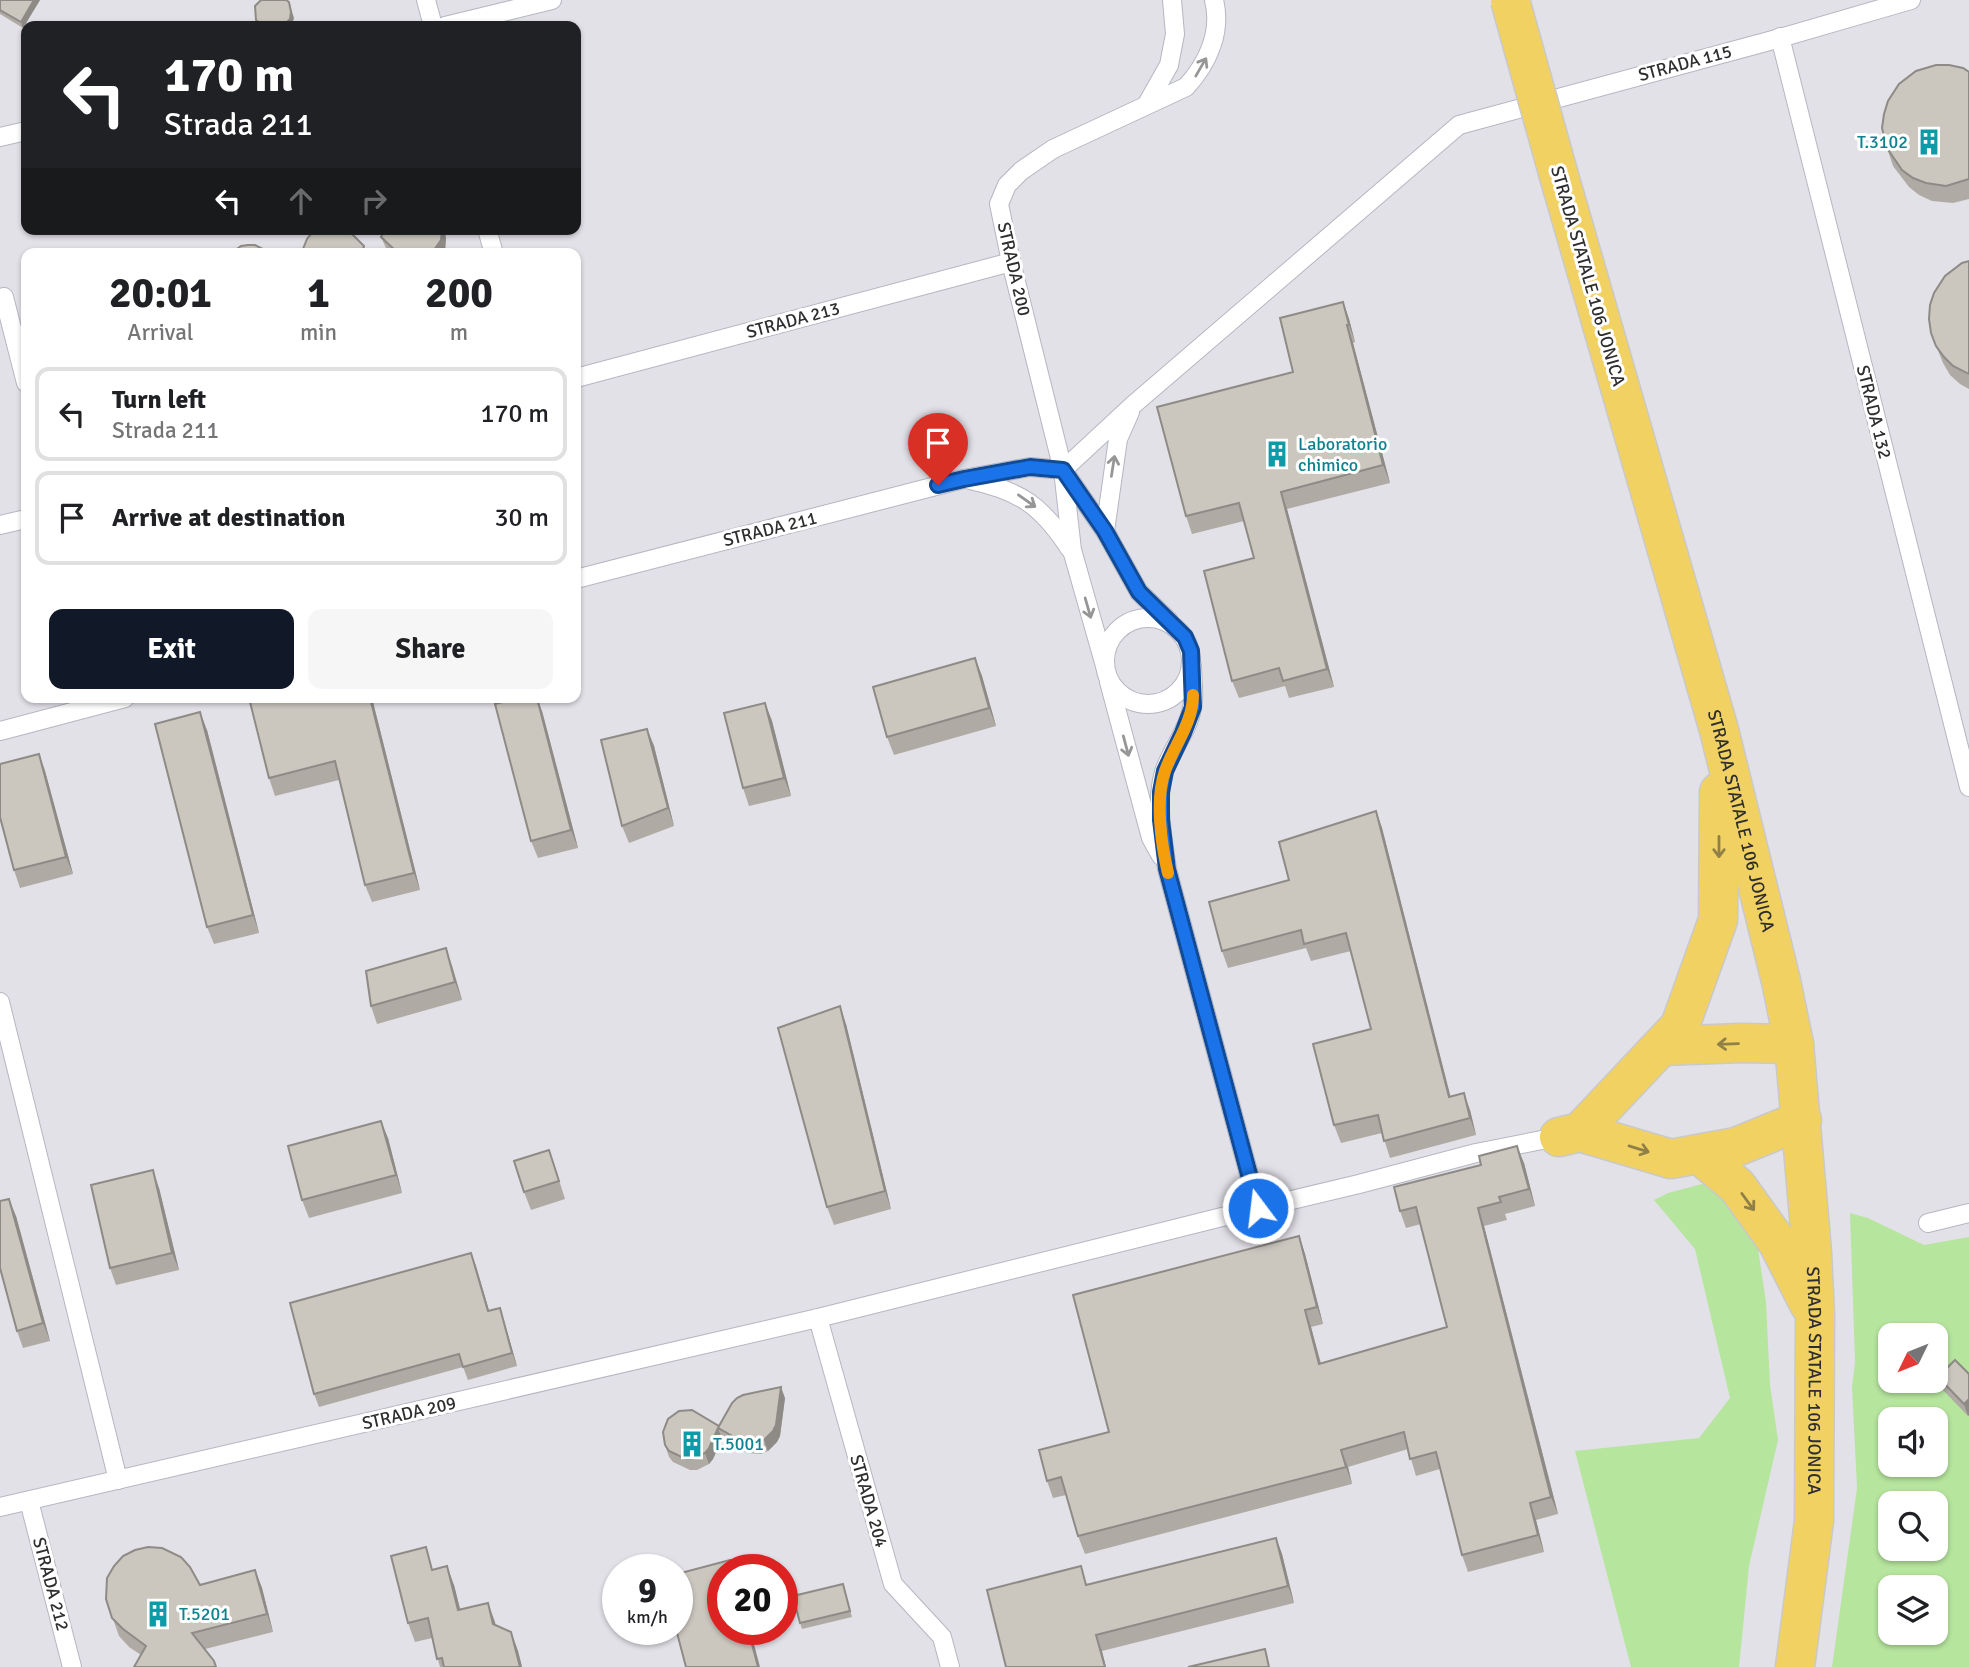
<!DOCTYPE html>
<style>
body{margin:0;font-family:Signika,sans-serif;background:#f6f6f6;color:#202124;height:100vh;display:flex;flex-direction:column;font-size:26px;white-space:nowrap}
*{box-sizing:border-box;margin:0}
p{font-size:23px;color:#757577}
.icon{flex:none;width:38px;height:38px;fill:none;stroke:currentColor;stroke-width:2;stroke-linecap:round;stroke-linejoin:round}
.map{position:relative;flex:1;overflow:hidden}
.drawer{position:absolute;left:21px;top:248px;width:560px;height:455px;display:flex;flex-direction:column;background:#fff;border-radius:14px;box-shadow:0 2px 5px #0004}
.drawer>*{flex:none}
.top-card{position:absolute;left:21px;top:21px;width:560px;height:214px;border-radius:14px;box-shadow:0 2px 5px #0004;background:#202124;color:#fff;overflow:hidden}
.needle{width:46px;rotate:227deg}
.tools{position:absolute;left:1878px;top:1323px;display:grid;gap:14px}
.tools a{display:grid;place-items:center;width:70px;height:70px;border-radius:14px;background:#fff;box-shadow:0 2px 5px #0004;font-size:35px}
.speed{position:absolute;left:602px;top:1554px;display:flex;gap:14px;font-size:35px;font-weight:700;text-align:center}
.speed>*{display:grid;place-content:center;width:91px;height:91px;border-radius:50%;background:#fff;box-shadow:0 2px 5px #0004;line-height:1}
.speed small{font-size:18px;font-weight:400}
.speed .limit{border:10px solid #d22;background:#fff;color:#111}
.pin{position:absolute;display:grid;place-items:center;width:60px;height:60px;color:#fff;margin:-72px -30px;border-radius:50% 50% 50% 0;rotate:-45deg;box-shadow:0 0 7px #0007}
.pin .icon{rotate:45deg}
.me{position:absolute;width:77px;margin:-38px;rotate:345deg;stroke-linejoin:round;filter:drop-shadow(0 0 5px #0008)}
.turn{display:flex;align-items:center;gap:24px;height:147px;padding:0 28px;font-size:32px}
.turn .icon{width:91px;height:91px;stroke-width:2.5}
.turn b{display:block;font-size:49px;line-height:60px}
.lanes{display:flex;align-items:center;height:66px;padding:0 28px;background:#0003;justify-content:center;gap:35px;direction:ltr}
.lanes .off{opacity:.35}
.eta{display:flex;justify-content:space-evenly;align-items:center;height:119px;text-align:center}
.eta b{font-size:42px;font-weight:700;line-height:49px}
.primary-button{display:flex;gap:14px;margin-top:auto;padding:14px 28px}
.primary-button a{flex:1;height:80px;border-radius:14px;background:#111827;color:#fff;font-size:28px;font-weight:700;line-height:80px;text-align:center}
.primary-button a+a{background:#f6f6f6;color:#202124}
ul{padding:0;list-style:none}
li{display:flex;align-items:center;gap:21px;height:94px;margin:0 14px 10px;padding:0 14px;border:4px solid #e0e0e0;border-radius:14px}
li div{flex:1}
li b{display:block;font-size:26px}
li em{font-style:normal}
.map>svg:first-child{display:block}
.industrial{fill:#e3e1e8;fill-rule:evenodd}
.green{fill:#b6e59e;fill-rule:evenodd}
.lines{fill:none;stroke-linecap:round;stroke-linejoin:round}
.lane-casing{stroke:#b4b7c1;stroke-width:20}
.primary-casing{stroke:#c9c9c9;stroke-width:41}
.lane{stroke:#fff;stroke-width:18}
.primary{stroke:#f2d163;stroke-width:38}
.primary-bridge-casing{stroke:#c9c9c9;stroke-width:41;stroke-linecap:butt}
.primary-bridge{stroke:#f2d163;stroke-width:38}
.wall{fill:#afaba4}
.shaded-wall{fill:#8e8b86}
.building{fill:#cbc7bf;stroke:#8e8b86;stroke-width:2}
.oneway{stroke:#969696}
.oneway2{stroke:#908048}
.route-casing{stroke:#114b97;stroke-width:18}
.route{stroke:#1a73e8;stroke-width:12}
.slow{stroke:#f59e0b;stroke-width:12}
.labels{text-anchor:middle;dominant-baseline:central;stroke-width:6;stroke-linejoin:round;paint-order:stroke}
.street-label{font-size:18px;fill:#2e2e2e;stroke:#fff}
.culture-label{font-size:18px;fill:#0d838f;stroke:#fff;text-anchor:start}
</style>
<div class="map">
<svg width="1969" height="1667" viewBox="0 0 1969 1667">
<rect width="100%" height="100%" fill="#efe9e1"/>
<path class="industrial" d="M0 0H1969V1667H0ZM26 26H576V229H26ZM26 254H576V698H26ZM1890 1335H1936V1381H1890ZM1890 1419H1936V1465H1890ZM1890 1503H1936V1549H1890ZM618 1570H677V1629H618ZM723 1570H782V1629H723ZM1890 1587H1936V1633H1890Z"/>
<g class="green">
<polygon points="1702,1184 1723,1188 1744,1217 1758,1249 1766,1302 1770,1385 1778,1440 1749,1566 1739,1667 1631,1667 1575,1451 1699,1438 1730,1398 1695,1249 1654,1200 1668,1193"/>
<path d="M1850 1213 1868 1218 1924 1245 1969 1237V1667H1832L1857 1488 1852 1387 1855 1362ZM1890 1335H1936V1381H1890ZM1890 1419H1936V1465H1890ZM1890 1503H1936V1549H1890ZM1890 1587H1936V1633H1890Z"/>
</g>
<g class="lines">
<g class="lane-casing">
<g id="lane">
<polyline points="426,0 433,26"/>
<polyline points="445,26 552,0"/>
<polyline points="1780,37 1969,787"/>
<polyline points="1147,104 1169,65 1175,34 1172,0"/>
<polyline points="0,137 26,131"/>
<polyline points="487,229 494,254"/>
<polyline points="4,297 26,383"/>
<polyline points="576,378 1011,262"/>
<polyline points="1063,470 1133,405 1459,125 1773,40 1911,0"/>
<polyline points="1065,473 1105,531 1139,592 1169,621"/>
<path d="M970 480C1021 491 1042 506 1070 549"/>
<polyline points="0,525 26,519"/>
<polyline points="1105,531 1118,439 1130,412"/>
<polyline points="576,579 963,479 1030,467 1063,470"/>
<circle cx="1148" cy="661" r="43"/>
<path d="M1192 665C1192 678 1195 695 1192 708 1188 731 1171 750 1164 772 1155 803 1163 838 1167 869L1258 1208"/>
<path d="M1105 666 1072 550 1063 470 1011 262 999 204 1007 185 1021 171 1053 149 1186 87C1208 63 1222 32 1214 0"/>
<polyline points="1109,682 1151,838 1161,856"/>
<polyline points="0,731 125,698"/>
<polyline points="0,1002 118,1480"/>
<polyline points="1928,1223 1969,1213"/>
<polyline points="818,1318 893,1584 942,1637 950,1667"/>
<polyline points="29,1501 72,1667"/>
<polyline points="0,1507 818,1318 1258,1208 1359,1184 1476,1153 1557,1137"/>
</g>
</g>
<g class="primary-casing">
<g id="primary">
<path id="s1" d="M1559 176 1719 730 1781 981 1794 1044 1812 1252 1815 1315 1814 1521 1795 1667"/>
<polyline points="1662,1046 1742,1043 1794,1044"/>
<polyline points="1580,1132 1680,1026 1718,920 1719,792"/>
<polyline points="1559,1137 1580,1132 1671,1159 1736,1147 1802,1120"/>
<polyline points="1700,1155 1737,1186 1778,1243 1809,1304"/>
</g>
</g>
<use href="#lane" class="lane"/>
<use href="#primary" class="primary"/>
<g class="primary-bridge-casing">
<polyline id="primary-bridge" points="1510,0 1559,176"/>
</g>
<use href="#primary-bridge" class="primary-bridge"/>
</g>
<g class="wall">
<polygon points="0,0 40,0 23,28 0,14"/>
<polygon points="1969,72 1969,199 1953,203 1932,201 1919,195 1909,187 1893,166 1887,148"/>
<polygon points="385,229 444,229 446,238 445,251 444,254 391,254 386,248 381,237"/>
<polygon points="1969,261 1969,389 1960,384 1950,375 1943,363 1931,333"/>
<polygon points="1343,302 1349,319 1355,342 1353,343 1390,483 1287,509 1334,687 1289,698 1285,686 1239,698 1232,681 1254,558 1244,521 1192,534 1186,516 1293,372"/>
<polygon points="975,658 982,676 996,726 894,755 887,737"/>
<polygon points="249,698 372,698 420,890 372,902 365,885 339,780 275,796 269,778"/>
<polygon points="765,703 772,721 791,796 749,806 743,788"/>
<polygon points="542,711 578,848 538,858 531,841"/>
<polygon points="647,729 654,746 674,826 629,843 622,826"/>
<polygon points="207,730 259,933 214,944 207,927"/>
<polygon points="39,754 45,771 73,874 20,888 14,870"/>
<polygon points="1376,811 1382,828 1450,1096 1470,1110 1476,1135 1390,1158 1382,1133 1341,1143 1334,1125 1371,1029 1351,951 1311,961 1306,948 1228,968 1222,951 1289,880"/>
<polygon points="452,966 462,1000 377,1024 371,1006"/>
<polygon points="846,1024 891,1209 834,1225 827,1207"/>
<polygon points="388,1138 402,1193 309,1218 302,1200"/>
<polygon points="1524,1163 1535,1206 1505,1214 1507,1220 1484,1226 1558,1514 1536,1520 1544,1552 1468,1572 1462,1555 1440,1469 1416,1476 1408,1449 1348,1467 1352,1484 1085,1554 1078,1536 1066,1495 1053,1498 1047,1481 1109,1432 1299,1236 1305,1254 1323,1324 1311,1327 1321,1363 1447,1327 1421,1224 1406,1228 1400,1211"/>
<polygon points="555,1167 565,1199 531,1210 524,1192"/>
<polygon points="159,1188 179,1270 116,1285 110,1268"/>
<polygon points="16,1216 50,1341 23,1348 17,1331"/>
<polygon points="471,1253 489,1311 500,1308 517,1366 468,1380 463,1367 319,1407 314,1394"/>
<polygon points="1969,1374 1969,1415 1968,1416 1942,1389 1938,1377"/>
<polygon points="785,1398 780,1436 777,1442 768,1451 761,1454 747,1453 722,1439 713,1459 709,1464 697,1470 690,1470 673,1462 669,1457 665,1445 719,1426"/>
<polygon points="1276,1538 1282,1554 1294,1603 1102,1651 1006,1667 1088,1585"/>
<polygon points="434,1569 454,1585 460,1609 511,1632 518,1651 522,1667 440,1667 432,1638 415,1642 408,1623"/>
<polygon points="255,1570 262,1588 273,1632 205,1649 141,1655 129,1647 119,1636 106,1599 200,1585"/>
<polygon points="845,1590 852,1617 802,1629 800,1623"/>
</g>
<g class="shaded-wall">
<polygon points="34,0 40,0 23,28 21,22"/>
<polygon points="289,2 294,18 292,25 291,26 283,26"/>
<polygon points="442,229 444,229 446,238 445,251 444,254 431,254"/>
<polygon points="364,246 367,254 361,254"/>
<polygon points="1343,302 1349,319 1355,342 1349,325"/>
<polygon points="1347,325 1353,343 1390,483 1383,465"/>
<polygon points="1281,492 1287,509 1334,687 1327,669"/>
<polygon points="975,658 982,676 996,726 989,708"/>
<polygon points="370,698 372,698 420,890 414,873"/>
<polygon points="537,698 542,711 578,848 571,830"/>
<polygon points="765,703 772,721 791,796 784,778"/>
<polygon points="200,712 207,730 259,933 253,915"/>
<polygon points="647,729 654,746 674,826 668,808"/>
<polygon points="39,754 45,771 73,874 66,857"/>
<polygon points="1376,811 1382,828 1455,1114 1449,1097"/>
<polygon points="446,948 452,966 462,1000 455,982"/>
<polygon points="840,1006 846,1024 891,1209 885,1191"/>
<polygon points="1464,1093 1470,1110 1476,1135 1470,1118"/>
<polygon points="381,1121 388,1138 402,1193 396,1175"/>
<polygon points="1517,1146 1524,1163 1535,1206 1529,1189"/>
<polygon points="153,1170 159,1188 179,1270 172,1253"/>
<polygon points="9,1199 16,1216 50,1341 43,1323"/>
<polygon points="1478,1208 1484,1226 1558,1514 1551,1497"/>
<polygon points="1299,1236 1305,1254 1323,1324 1317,1307"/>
<polygon points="471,1253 476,1266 493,1324 488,1311"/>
<polygon points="500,1308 504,1321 517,1366 512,1353"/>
<polygon points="1305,1310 1311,1327 1325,1381 1319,1364"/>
<polygon points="781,1387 785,1398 780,1436 777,1442 768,1451 764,1440"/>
<polygon points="1969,1399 1969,1415 1968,1416 1964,1404"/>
<polygon points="718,1428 722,1439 713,1459 709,1464 705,1453"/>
<polygon points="1341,1450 1348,1467 1352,1484 1346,1467"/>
<polygon points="1530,1503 1536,1520 1544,1552 1538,1535"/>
<polygon points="1276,1538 1282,1554 1294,1603 1288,1586"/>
<polygon points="447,1566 454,1585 465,1629 458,1610"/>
<polygon points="255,1570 262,1588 273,1632 267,1614"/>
<polygon points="488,1603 495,1622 499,1643 493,1624"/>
<polygon points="748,1629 750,1629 760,1667 758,1667"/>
<polygon points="511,1632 518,1651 522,1667 520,1667"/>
<polygon points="1096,1635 1102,1651 1106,1667 1105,1667"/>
</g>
<g class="building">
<polygon points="0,0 34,0 21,22 0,10"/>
<polygon points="261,0 286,0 289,2 291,12 290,19 283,26 264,26 256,20 255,6"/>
<polygon points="1936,65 1949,65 1963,68 1969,72 1969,179 1946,186 1926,183 1913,178 1902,170 1887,148 1882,128 1884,114 1888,101 1899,84 1916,71"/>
<polygon points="315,229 348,230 364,246 361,254 301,254 307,239"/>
<polygon points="385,229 442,229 441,240 431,254 399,254 381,237"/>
<polygon points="248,245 255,245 267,251 270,254 230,254 241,246"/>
<polygon points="1969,261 1969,374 1953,366 1944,357 1936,346 1931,333 1929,319 1930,305 1934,293 1945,276 1962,263"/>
<polygon points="1343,302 1349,325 1347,325 1383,465 1281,492 1327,669 1283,681 1279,668 1232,681 1204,571 1254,558 1239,503 1186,516 1157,407 1293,372 1280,318"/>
<polygon points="975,658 989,708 887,737 873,687"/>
<polygon points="249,698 370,698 414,873 365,885 335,761 269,778"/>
<polygon points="518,698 537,698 571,830 531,841 495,704"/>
<polygon points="765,703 784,778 743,788 724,713"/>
<polygon points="200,712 253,915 207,927 155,724"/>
<polygon points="647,729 668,808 622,826 601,740"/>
<polygon points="39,754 66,857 14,870 0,817 0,764"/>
<polygon points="1376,811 1449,1097 1464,1093 1470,1118 1384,1141 1378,1115 1334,1125 1313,1044 1371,1029 1346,933 1304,944 1301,930 1222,951 1209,902 1289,880 1279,842"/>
<polygon points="446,948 455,982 371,1006 366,971"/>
<polygon points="840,1006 885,1191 827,1207 778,1028"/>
<polygon points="381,1121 396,1175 302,1200 288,1146"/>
<polygon points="1517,1146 1529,1189 1499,1197 1501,1202 1478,1208 1551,1497 1530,1503 1538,1535 1462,1555 1436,1452 1410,1459 1404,1432 1341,1450 1346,1467 1078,1536 1061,1477 1047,1481 1039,1450 1109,1432 1073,1295 1299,1236 1317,1307 1305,1310 1319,1364 1447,1327 1416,1207 1400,1211 1394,1187 1481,1165 1479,1156"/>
<polygon points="549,1150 559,1181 524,1192 514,1161"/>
<polygon points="153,1170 172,1253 110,1268 91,1185"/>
<polygon points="9,1199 43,1323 17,1331 0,1268 0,1201"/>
<polygon points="471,1253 488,1311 500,1308 512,1353 463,1367 459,1354 314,1394 290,1303"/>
<polygon points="1955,1360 1969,1374 1969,1399 1964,1404 1938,1377"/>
<polygon points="781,1387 776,1425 773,1431 764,1440 757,1443 743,1442 718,1428 709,1448 705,1453 693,1459 686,1459 669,1451 665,1445 663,1432 668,1419 679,1411 692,1410 719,1426 732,1403 737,1398 743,1395"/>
<polygon points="1276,1538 1288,1586 1096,1635 1105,1667 1006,1667 987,1590 1081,1566 1086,1585"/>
<polygon points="148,1547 162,1548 181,1557 190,1567 200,1585 255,1570 267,1614 192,1633 214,1661 216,1667 134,1667 146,1646 123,1629 112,1618 106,1599 107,1578 114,1566 123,1556 135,1550"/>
<polygon points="426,1547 432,1570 447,1566 458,1610 488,1603 493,1624 511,1632 520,1667 444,1667 442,1658 437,1659 428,1618 408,1623 391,1556"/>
<polygon points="730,1560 732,1570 723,1570 723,1629 748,1629 758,1667 686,1667 676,1629 677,1629 677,1574"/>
<polygon points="843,1584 850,1611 800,1623 793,1596"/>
<polygon points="1265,1649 1269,1667 1188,1667"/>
</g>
<defs><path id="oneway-shaft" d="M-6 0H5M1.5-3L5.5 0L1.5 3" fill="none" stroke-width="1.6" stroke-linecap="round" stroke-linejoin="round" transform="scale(1.75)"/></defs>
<g class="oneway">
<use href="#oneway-shaft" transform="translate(1201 67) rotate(-60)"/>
<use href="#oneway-shaft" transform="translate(1113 466) rotate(-81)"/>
<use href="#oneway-shaft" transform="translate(1027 501) rotate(35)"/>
<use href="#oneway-shaft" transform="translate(1088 608) rotate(74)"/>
<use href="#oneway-shaft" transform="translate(1126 746) rotate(75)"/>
</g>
<g class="oneway2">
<use href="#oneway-shaft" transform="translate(1719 847) rotate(90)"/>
<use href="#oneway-shaft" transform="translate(1728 1044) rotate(178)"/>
<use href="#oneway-shaft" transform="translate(1639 1149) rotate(17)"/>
<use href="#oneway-shaft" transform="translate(1748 1202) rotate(54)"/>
</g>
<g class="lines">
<g class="route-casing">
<polyline id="route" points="938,485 964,479 1030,467 1063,470 1105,531 1139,592 1185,637 1191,651 1193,707 1183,733 1165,771 1161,792 1161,820 1167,869 1258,1208"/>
</g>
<use href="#route" class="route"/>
<path class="slow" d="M1168 873C1161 844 1155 799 1165 771 1174 745 1193 723 1193 695"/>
</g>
<defs>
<g id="building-bare" transform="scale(2.1)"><path d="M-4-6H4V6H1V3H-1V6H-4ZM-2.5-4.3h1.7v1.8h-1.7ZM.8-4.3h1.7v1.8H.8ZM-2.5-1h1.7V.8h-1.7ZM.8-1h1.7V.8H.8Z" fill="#0f9aa8" stroke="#fff" stroke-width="2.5" paint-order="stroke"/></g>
</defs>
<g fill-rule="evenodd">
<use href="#building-bare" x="1929" y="142"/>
<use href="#building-bare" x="1277" y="454"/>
<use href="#building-bare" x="692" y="1444"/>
<use href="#building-bare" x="158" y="1614"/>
</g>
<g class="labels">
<g class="street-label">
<text transform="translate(1685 63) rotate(-15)">STRADA 115</text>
<text transform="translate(1014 269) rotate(77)">STRADA 200</text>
<text transform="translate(1588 276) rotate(74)">STRADA STATALE 106 JONICA</text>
<text transform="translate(793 320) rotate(-15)">STRADA 213</text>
<text transform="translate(1874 412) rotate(76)">STRADA 132</text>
<text transform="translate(770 529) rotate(-14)">STRADA 211</text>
<text stroke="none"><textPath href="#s1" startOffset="670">STRADA STATALE 106 JONICA</textPath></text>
<text stroke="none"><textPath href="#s1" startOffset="1237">STRADA STATALE 106 JONICA</textPath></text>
<text transform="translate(409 1413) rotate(-13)">STRADA 209</text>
<text transform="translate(869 1501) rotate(74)">STRADA 204</text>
<text transform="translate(51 1584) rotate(75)">STRADA 212</text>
</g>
<g class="culture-label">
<text x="1908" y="142" text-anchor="end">T.3102</text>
<text x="1298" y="444">Laboratorio<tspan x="1298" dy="21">chimico</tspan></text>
<text x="713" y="1444">T.5001</text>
<text x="179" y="1614">T.5201</text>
</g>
</g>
</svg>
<div class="tools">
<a><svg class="needle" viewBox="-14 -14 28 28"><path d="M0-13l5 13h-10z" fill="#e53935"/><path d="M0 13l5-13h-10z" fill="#757577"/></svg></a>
<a><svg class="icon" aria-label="sound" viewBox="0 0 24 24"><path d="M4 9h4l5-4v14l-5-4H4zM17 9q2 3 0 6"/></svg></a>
<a><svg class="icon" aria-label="search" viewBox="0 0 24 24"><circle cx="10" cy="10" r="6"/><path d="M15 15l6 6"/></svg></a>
<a><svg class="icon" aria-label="layers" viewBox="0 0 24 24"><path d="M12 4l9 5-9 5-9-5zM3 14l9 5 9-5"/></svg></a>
</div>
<div class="speed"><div>9<small>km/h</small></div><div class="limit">20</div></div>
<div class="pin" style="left:938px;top:485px;background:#d93025"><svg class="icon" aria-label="arrive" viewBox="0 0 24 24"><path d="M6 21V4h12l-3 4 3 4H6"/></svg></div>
<svg class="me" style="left:1258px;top:1208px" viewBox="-20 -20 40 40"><circle r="17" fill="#1a73e8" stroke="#fff" stroke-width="3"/><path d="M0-11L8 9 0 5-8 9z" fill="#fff"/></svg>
<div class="top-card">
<div class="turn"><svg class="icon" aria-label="left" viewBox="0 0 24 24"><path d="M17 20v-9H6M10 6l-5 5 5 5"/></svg><div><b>170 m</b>Strada 211</div></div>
<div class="lanes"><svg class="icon" aria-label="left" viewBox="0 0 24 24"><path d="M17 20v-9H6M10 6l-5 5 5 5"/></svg><svg class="icon off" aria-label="ahead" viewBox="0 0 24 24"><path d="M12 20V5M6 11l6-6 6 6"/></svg><svg class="icon off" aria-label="right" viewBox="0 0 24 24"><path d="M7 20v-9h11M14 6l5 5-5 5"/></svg></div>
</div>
<section class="drawer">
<div class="eta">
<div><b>20:01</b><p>Arrival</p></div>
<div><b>1</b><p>min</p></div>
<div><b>200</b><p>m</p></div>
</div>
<ul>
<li><svg class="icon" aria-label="left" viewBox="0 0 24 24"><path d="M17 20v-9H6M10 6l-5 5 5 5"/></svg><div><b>Turn left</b><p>Strada 211</p></div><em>170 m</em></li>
<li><svg class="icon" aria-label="arrive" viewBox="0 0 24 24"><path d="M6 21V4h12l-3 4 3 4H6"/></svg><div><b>Arrive at destination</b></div><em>30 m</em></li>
</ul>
<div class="primary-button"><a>Exit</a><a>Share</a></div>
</section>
</div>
